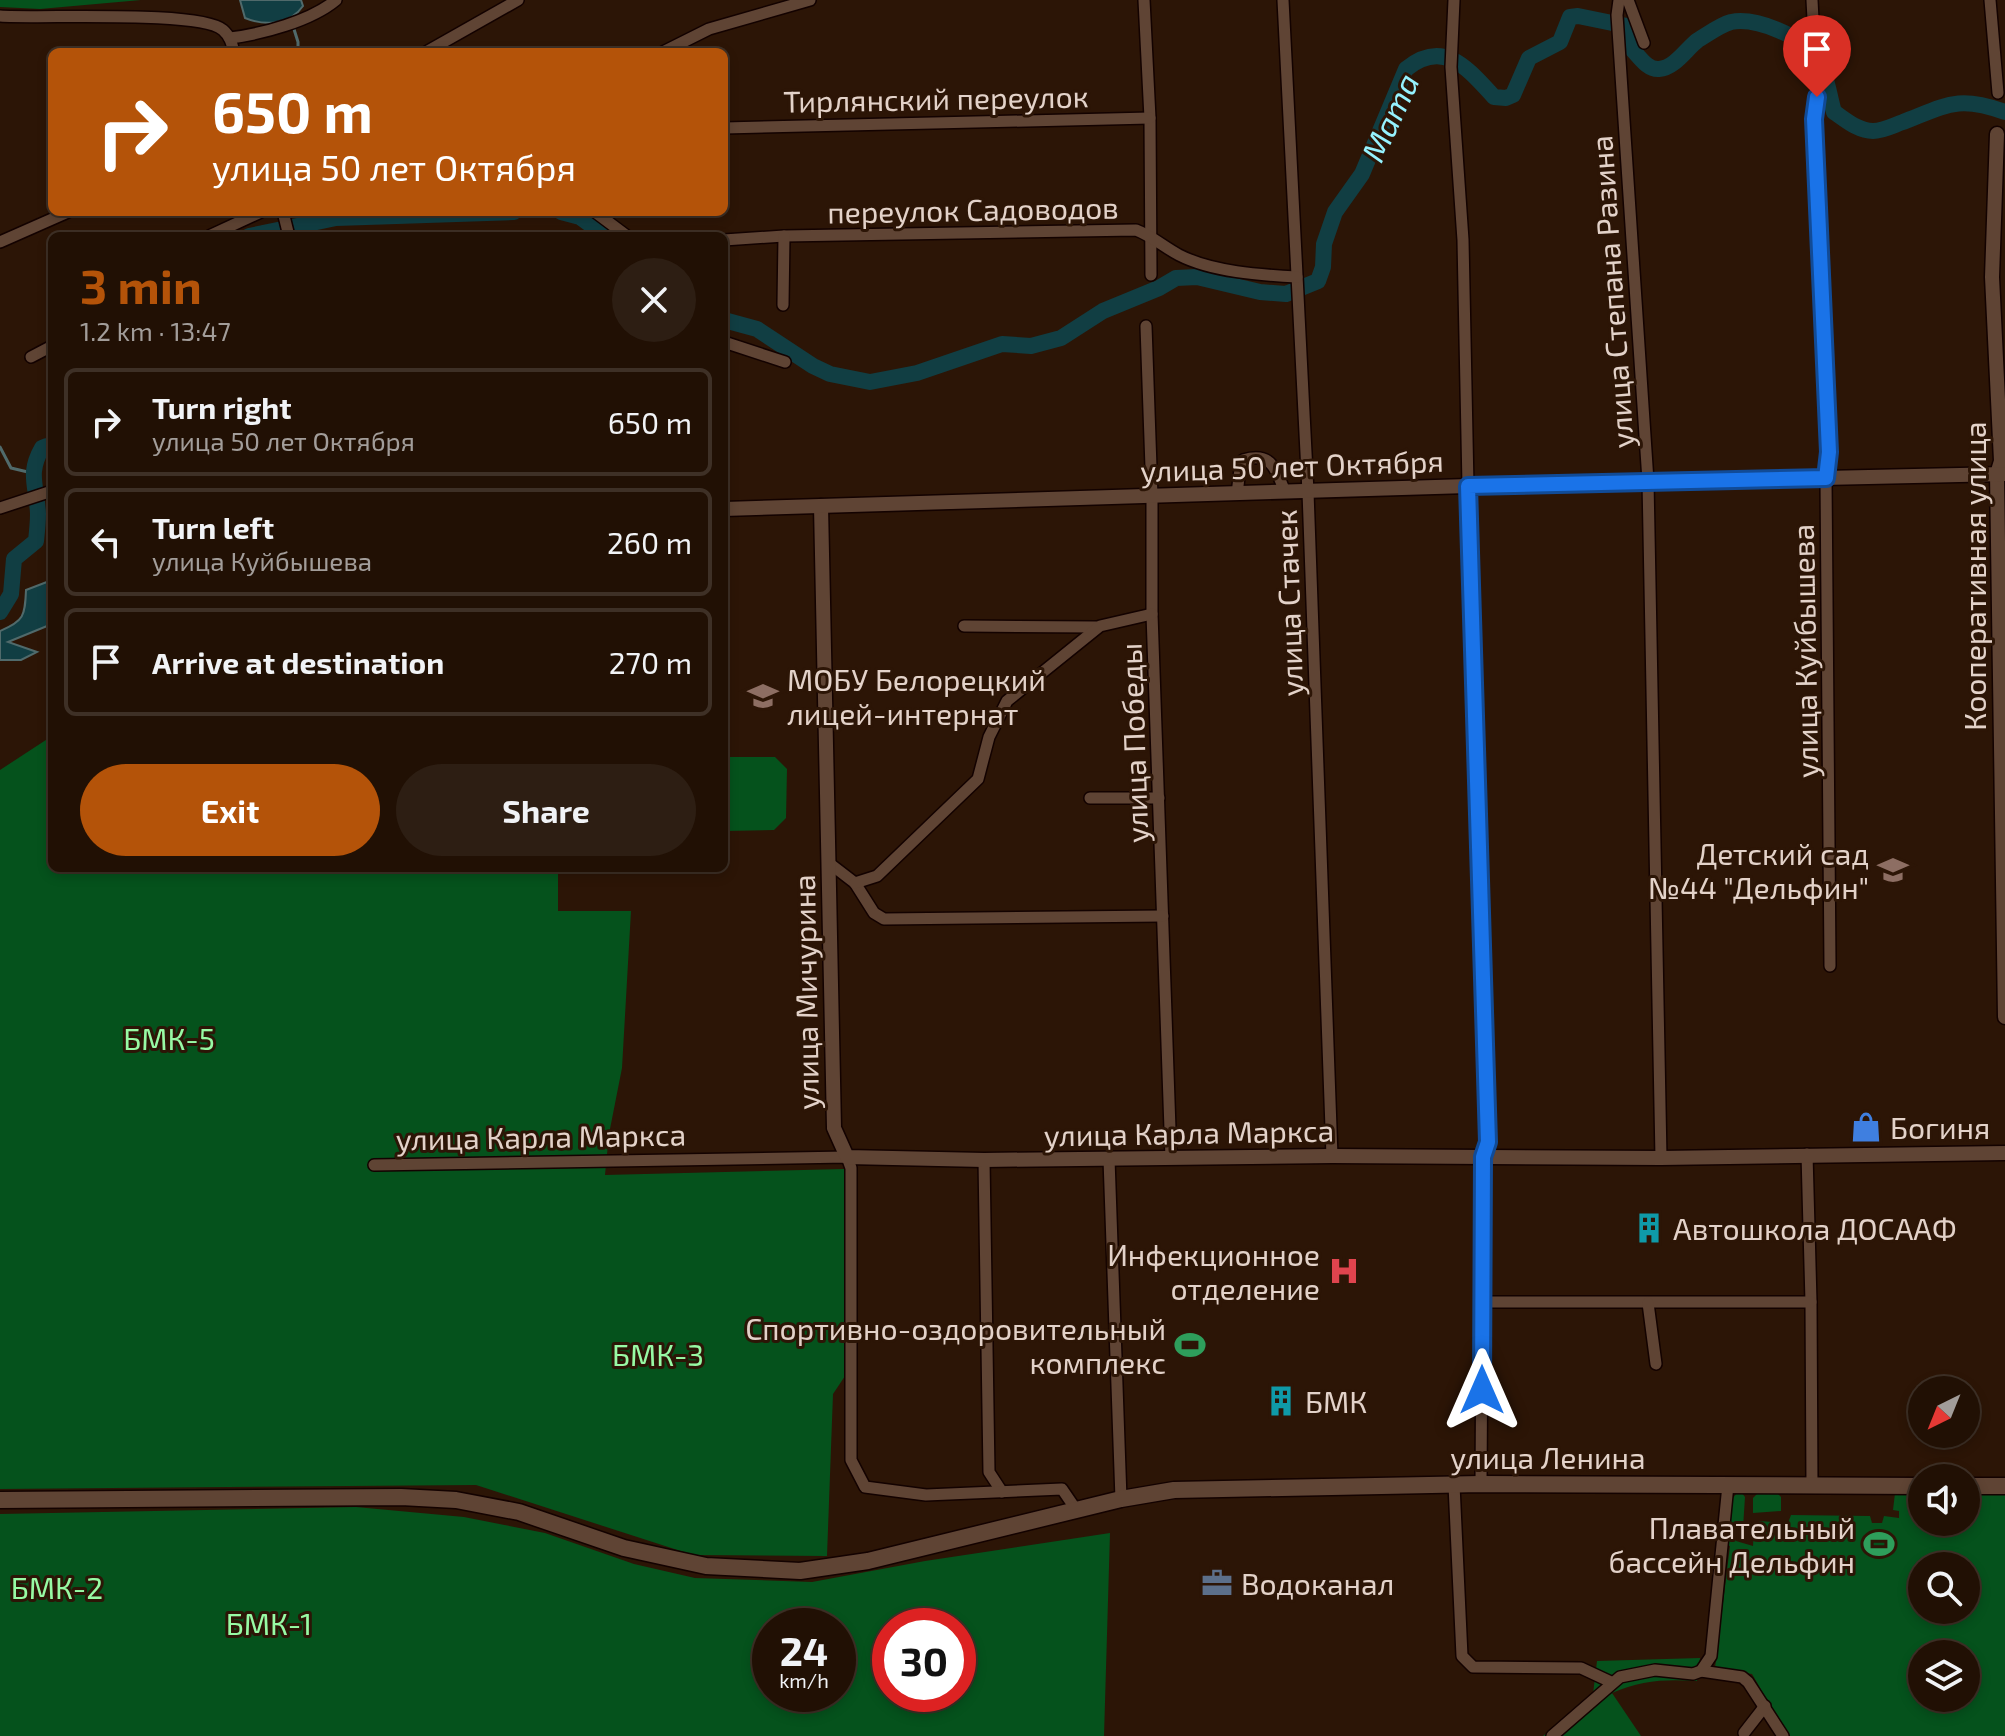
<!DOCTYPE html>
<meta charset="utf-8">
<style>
body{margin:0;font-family:"Exo 2",sans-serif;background:#2d1e13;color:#f1f3f6;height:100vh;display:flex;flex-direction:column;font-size:30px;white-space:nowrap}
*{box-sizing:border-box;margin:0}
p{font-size:26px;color:#a29d9a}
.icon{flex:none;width:44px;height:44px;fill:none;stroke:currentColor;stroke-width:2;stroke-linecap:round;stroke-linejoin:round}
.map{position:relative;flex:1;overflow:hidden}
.sheet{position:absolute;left:48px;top:232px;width:680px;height:640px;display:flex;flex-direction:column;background:#211004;border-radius:12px;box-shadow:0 4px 12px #0003,0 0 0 2px #3e3026}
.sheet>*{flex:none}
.top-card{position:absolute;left:48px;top:48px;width:680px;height:168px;border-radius:12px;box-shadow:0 4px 12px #0003,0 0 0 2px #3e3026;background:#b45309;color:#fff;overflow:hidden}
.needle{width:52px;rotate:223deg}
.tools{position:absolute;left:1908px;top:1376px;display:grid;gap:16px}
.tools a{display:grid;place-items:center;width:72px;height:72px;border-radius:50%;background:#211004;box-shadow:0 4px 12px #0003,0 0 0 2px #3e3026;font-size:40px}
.speed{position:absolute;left:752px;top:1608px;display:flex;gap:16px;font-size:40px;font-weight:700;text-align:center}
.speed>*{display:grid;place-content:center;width:104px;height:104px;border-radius:50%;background:#211004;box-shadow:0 4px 12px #0003,0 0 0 2px #3e3026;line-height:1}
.speed small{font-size:20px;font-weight:400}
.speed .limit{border:12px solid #d22;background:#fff;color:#111}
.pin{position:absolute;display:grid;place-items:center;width:68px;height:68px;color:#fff;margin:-82px -34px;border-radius:50% 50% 50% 0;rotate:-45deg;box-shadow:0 0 8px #0007}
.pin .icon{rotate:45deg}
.me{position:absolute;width:88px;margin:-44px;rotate:0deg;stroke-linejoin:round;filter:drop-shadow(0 0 6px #0008)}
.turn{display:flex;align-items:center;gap:28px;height:168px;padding:0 32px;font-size:36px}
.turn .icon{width:104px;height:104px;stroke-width:2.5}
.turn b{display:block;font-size:56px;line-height:68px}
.round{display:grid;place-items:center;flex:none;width:84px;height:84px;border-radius:42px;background:#2d1e13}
.head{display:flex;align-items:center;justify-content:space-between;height:136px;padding:0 32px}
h1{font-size:48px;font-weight:700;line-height:60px;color:#b45309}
.button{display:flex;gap:16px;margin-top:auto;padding:16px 32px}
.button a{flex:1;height:92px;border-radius:48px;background:#b45309;color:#fff;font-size:32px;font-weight:700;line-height:92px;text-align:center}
.button a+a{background:#2d1e13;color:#f1f3f6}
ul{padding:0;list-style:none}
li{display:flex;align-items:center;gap:24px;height:108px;margin:0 16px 12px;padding:0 16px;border:4px solid #3e3026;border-radius:12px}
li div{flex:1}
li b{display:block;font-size:30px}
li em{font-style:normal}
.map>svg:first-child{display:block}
.green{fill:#05521c;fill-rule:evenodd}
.water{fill:#113e43;stroke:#506a6b;stroke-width:2}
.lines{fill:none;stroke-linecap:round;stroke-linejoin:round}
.stream{stroke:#506a6b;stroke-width:3}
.river{stroke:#113e43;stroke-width:16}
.minor-casing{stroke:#130200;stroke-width:14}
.tertiary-casing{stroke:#130200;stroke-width:17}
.secondary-casing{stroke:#130200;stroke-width:19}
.minor{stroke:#5f4434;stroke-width:11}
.tertiary{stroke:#5f4434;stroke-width:14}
.secondary{stroke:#5f4434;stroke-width:16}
.route-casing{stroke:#114b97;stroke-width:20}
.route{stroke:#1a73e8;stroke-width:14}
.labels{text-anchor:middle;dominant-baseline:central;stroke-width:6;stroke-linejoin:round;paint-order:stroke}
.street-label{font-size:30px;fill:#e3d2c9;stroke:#2c1506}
.poi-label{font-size:30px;fill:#e3d2c9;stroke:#2c1506;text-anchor:start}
.park-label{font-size:30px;fill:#97faa4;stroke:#2c1506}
.water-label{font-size:32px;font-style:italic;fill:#95f2fe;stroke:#2c1506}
</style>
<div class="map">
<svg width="2005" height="1736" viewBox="0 0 2005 1736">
<rect width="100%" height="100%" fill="#2c1506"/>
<g class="green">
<polygon points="0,0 141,0 40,9 0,7"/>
<polygon points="52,736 52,868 558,868 558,911 631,911 622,1068 609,1134 605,1175 844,1169 845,1376 833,1394 827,1556 693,1555 476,1485 0,1489 0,770"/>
<polygon points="724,757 775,757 787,769 786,818 774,830 724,831"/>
<path d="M2005 1492V1736H1788L1752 1674 1715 1668 1730 1546 1726 1545 1732 1499 1737 1493H1742L1745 1497 1743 1528H1736V1541L1753 1546 1754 1526 1759 1521 1788 1523 1791 1515 1870 1516 1872 1523H1882L1884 1516 1899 1518V1511L1893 1510 1895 1493H1922V1522H1966V1493ZM1922 1566H1966V1610H1922ZM1922 1654H1966V1698H1922Z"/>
<polygon points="1758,1493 1777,1493 1781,1497 1781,1511 1753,1513 1753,1498"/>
<path d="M356 1507 464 1517 545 1533 634 1564 695 1578 812 1582 925 1561 1110 1533 1104 1736H0V1514ZM770 1626H838V1694H770ZM890 1626H958V1694H890Z"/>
<path d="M1700 1658 1697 1681C1666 1679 1641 1680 1612 1693L1641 1736H1543L1593 1694 1597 1661Z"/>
</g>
<g class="water">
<path d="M240 0H301L303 6C290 25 265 26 245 18Z"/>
<path d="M52 580V624L8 642 37 652 21 660H0V631C24 621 25 616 26 590Z"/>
</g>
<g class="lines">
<g class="stream">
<polyline points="293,26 298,42 298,52"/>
<polyline points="297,212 301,223"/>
<polyline points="0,447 11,468 32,473"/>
</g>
<g class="river">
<polyline points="561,212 580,217 606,236"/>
<polyline points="249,236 336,218 514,212"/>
<path d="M724 320 757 329 813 366 830 374 870 382 917 373 1002 344 1031 346 1061 338 1103 311 1159 288 1176 278 1197 277 1260 292 1286 294 1318 281 1323 267 1324 244 1335 212 1362 174 1406 69C1444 38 1468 69 1494 97L1506 98 1513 95 1529 58 1560 42 1570 17 1578 16 1627 26 1632 36 1631 48C1639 56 1647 70 1659 69 1675 68 1687 48 1698 40 1708 34 1720 25 1731 22 1756 17 1804 37 1818 59 1827 74 1829 96 1834 112 1846 120 1858 131 1873 131 1883 131 1894 125 1903 122 1947 105 1958 95 2005 112"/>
<path d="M0 612 11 594 14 559 36 541C37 532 38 523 38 514 37 486 27 474 42 448L47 446 52 451"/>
</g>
<g class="minor-casing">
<g id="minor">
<polyline points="1144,0 1150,118 1151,275"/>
<polyline points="1283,0 1308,492 1332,1156"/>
<polyline points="1454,0 1451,67 1463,240 1468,486 1488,1142 1483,1157 1481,1484"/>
<polyline points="1619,0 1617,15 1648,481 1661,1158"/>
<polyline points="1628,0 1644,43"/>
<polyline points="1812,0 1817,97 1814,119 1829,452 1826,478 1830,966"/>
<polyline points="1990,0 1998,93"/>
<path d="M0 16C40 19 200 10 223 30 230 36 232 44 234 52"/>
<path d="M230 38C262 34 311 21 336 0"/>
<polyline points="426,52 518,0"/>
<polyline points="663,52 709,29 810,0"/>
<polyline points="724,128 1150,118"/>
<polyline points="283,212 289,236"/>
<polyline points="595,212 627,236"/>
<polyline points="209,236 261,212"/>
<path d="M724 240 784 236 1136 230C1152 236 1164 247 1179 255 1212 272 1260 275 1297 277"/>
<polyline points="0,242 68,212"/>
<polyline points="783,305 784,236"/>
<polyline points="1146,326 1152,496 1152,614 1171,1158"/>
<polyline points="724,342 785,362"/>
<polyline points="31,357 52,346"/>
<path d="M1237 494 1240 469 1243 460C1272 451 1276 470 1285 492"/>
<polyline points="0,508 52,491"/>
<polyline points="964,626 1096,627"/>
<polyline points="1090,798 1159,798"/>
<polyline points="829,863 855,883 874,913 884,919 1163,916"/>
<polyline points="855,883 877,876 978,779 989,737 1007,701 1100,626 1152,614"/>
<polyline points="1807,1154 1811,1302 1812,1485"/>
<polyline points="1109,1159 1121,1499"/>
<polyline points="984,1160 989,1472 1002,1492"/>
<polyline points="374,1165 847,1157 851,1168 851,1460 865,1487 926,1495 1062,1489 1077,1511"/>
<polyline points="1483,1302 1811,1302"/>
<polyline points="1648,1303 1656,1364"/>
<polyline points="1454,1485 1462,1656 1473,1667 1581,1668 1611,1682"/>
<polyline points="1701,1671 1742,1677 1748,1682 1783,1736"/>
<polyline points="1744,1733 1765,1706"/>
<polyline points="1552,1736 1620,1677 1655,1670 1693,1674 1701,1671 1711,1656 1728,1485"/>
</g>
</g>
<g class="tertiary-casing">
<g id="tertiary">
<polyline points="1997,134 1992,277 2001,461 1997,474 2005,1017"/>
<polyline points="821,506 834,1128 847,1157 984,1160 1332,1156 1661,1158 2005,1153"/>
<polyline points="724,509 1468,486 2005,474"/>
</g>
</g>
<g class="secondary-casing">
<g id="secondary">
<polyline points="1966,1486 2005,1486"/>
<polyline points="0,1500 401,1497 456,1500 519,1512 624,1548 706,1566 800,1571 868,1561 1121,1499 1174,1490 1481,1484 1922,1486"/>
</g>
</g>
<use href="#minor" class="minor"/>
<use href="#tertiary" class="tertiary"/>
<use href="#secondary" class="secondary"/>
</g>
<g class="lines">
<g class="route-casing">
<polyline id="route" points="1482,1390 1483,1157 1488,1142 1468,486 1826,478 1829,452 1814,119 1817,97"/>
</g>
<use href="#route" class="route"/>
</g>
<defs>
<g id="school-bare" transform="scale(2.4)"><path d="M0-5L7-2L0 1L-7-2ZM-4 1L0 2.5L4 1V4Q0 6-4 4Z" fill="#8d6e63" stroke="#2c1506" stroke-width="2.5" paint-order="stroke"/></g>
<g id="shop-bare" transform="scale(2.4)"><path d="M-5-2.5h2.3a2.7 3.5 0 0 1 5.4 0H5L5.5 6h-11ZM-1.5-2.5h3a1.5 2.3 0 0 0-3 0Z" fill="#3f7fe0" stroke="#2c1506" stroke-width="2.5" paint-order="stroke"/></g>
<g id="building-bare" transform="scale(2.4)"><path d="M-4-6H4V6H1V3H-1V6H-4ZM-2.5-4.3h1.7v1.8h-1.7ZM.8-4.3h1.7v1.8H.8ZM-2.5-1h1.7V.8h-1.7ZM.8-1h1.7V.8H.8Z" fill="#0f9aa8" stroke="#2c1506" stroke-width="2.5" paint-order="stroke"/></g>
<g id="hospital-bare" transform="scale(2.4)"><path d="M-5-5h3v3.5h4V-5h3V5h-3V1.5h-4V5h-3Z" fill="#e0444e" stroke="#2c1506" stroke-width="2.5" paint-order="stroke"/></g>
<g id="stadium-bare" transform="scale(2.4)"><path d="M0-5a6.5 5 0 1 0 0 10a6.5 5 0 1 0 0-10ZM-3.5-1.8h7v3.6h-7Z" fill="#2e9e5b" stroke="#2c1506" stroke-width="2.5" paint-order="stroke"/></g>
<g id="office-bare" transform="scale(2.4)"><path d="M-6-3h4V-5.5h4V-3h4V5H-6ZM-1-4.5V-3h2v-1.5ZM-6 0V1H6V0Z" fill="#5c6f8a" stroke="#2c1506" stroke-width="2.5" paint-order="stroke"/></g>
</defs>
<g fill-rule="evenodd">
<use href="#school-bare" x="763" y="696"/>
<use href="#school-bare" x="1893" y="870"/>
<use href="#shop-bare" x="1866" y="1127"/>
<use href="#building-bare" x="1649" y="1228"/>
<use href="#hospital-bare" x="1344" y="1271"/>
<use href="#stadium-bare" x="1190" y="1345"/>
<use href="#building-bare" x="1281" y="1401"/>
<use href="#stadium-bare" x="1879" y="1544"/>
<use href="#office-bare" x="1217" y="1583"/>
</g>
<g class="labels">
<g class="street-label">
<text transform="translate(936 98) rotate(-1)">Тирлянский переулок</text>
<text transform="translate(973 209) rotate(-1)">переулок Садоводов</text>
<text transform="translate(1611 292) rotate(-94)">улица Степана Разина</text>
<text transform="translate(1292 465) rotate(-2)">улица 50 лет Октября</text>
<text transform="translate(1974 576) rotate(-90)">Кооперативная улица</text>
<text transform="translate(1288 603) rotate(-92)">улица Стачек</text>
<text transform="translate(1804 651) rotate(-91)">улица Куйбышева</text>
<text transform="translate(1133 743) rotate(-92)">улица Победы</text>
<text transform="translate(805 992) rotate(-91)">улица Мичурина</text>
<text transform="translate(1189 1132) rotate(-1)">улица Карла Маркса</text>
<text transform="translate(541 1136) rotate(-1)">улица Карла Маркса</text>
<text x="1548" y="1457">улица Ленина</text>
</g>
<g class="poi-label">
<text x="787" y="679">МОБУ Белорецкий<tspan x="787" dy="34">лицей-интернат</tspan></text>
<text x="1869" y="853" text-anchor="end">Детский сад<tspan x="1869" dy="34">№44 "Дельфин"</tspan></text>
<text x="1890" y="1127">Богиня</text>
<text x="1673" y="1228">Автошкола ДОСААФ</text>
<text x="1320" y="1254" text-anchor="end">Инфекционное<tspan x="1320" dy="34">отделение</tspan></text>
<text x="1166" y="1328" text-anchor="end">Спортивно-оздоровительный<tspan x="1166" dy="34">комплекс</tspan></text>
<text x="1305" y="1401">БМК</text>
<text x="1855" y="1527" text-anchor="end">Плавательный<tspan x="1855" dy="34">бассейн Дельфин</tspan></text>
<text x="1241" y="1583">Водоканал</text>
</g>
<g class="park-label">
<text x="169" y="1038">БМК-5</text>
<text x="658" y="1354">БМК-3</text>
<text x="57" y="1587">БМК-2</text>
<text x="269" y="1623">БМК-1</text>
</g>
<g class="water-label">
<text transform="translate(1389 117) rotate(-65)">Мата</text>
</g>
</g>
</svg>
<div class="tools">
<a><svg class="needle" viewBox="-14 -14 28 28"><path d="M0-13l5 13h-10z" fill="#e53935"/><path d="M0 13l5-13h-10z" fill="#a29d9a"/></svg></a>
<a><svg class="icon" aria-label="sound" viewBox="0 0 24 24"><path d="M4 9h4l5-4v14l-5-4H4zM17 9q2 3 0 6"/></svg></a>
<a><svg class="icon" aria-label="search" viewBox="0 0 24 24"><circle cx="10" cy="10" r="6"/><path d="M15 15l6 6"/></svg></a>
<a><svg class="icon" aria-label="layers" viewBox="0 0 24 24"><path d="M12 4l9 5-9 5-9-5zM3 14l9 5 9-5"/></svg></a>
</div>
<div class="speed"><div>24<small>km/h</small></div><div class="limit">30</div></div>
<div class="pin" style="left:1817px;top:97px;background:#d93025"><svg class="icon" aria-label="arrive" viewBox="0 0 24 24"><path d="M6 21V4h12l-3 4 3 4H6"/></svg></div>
<svg class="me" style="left:1482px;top:1390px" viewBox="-20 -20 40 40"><path d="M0-17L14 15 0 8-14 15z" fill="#1a73e8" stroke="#fff" stroke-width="4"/></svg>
<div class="top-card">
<div class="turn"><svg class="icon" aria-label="right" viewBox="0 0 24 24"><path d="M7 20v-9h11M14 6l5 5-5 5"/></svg><div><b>650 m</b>улица 50 лет Октября</div></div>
</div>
<section class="sheet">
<div class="head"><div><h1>3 min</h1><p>1.2 km · 13:47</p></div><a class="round"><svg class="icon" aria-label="close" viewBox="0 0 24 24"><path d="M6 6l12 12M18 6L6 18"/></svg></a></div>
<ul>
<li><svg class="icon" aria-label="right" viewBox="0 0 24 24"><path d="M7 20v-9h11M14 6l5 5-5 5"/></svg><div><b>Turn right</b><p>улица 50 лет Октября</p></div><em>650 m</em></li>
<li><svg class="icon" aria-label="left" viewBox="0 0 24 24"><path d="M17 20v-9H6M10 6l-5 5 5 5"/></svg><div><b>Turn left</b><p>улица Куйбышева</p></div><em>260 m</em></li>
<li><svg class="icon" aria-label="arrive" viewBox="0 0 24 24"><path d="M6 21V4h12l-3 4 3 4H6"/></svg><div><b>Arrive at destination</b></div><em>270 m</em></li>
</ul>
<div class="button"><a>Exit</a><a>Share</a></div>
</section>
</div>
